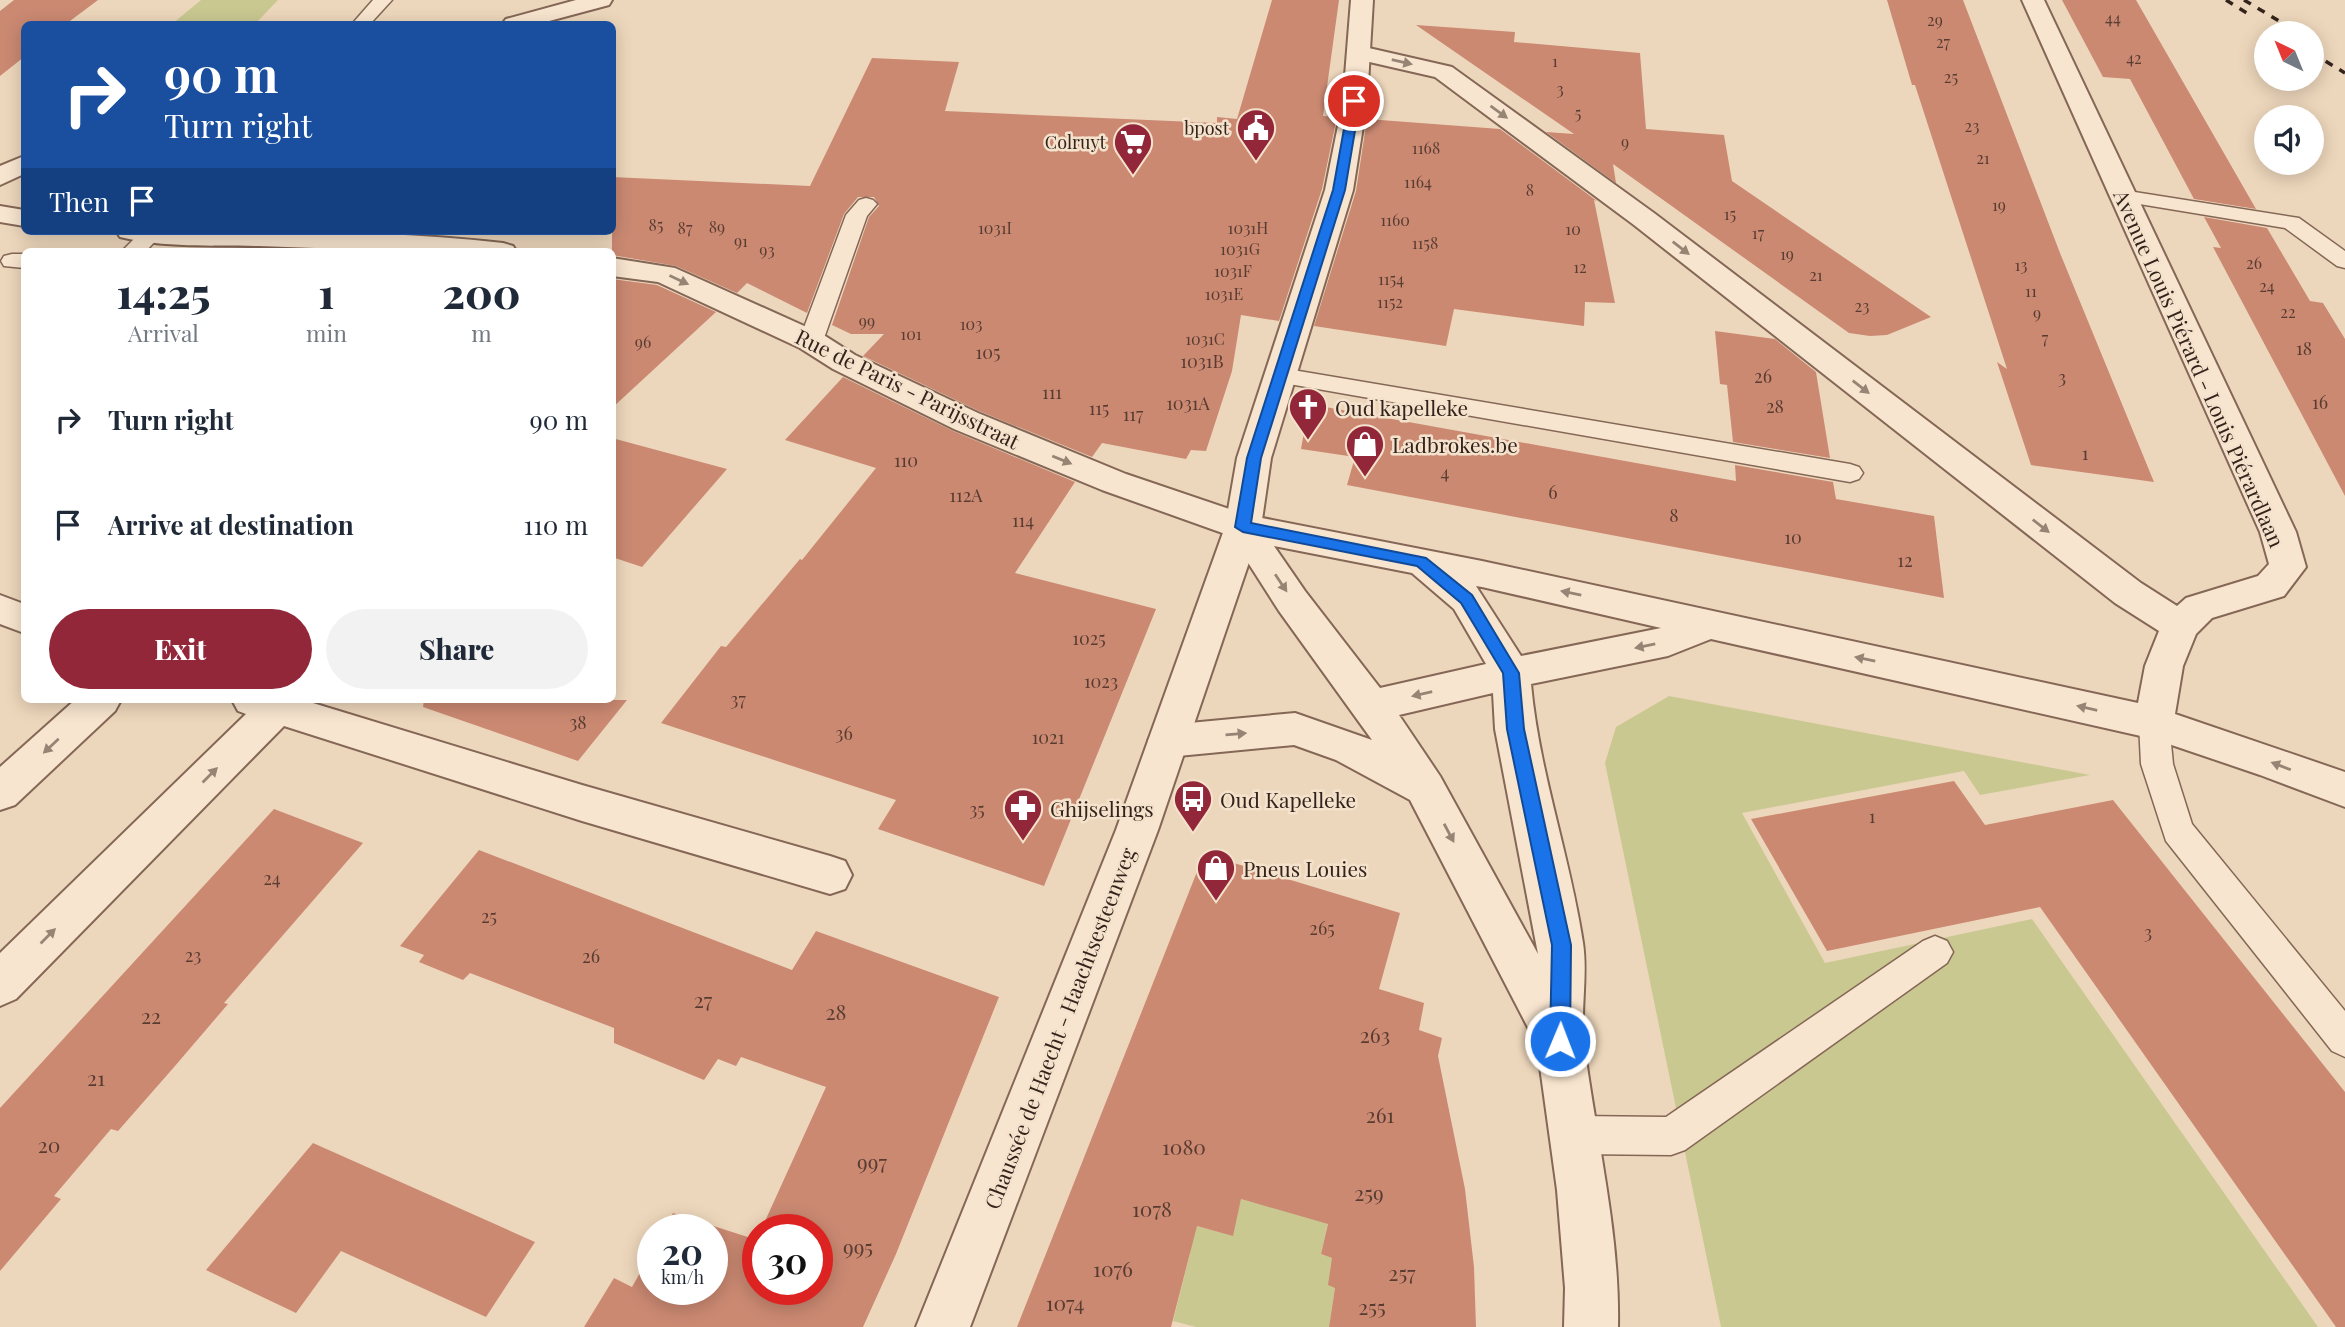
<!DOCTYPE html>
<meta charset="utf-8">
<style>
body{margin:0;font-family:"Playfair Display",serif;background:#f2f2f3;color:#1f2937;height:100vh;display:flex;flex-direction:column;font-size:26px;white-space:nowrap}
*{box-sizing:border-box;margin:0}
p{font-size:23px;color:#747a83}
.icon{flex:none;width:38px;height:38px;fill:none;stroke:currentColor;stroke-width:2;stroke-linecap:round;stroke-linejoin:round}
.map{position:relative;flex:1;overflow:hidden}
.details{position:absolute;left:21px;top:248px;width:595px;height:455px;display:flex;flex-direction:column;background:#fff;border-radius:10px;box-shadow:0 4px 18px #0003}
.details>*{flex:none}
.hud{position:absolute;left:21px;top:21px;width:595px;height:214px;border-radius:10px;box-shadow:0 4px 18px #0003;background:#1a4fa0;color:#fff;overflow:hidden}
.needle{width:46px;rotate:317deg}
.tools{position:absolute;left:2254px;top:21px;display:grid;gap:14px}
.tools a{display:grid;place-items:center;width:70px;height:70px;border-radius:50%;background:#fff;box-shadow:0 4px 18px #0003;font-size:35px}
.speed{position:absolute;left:637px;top:1214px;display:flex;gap:14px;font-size:35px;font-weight:700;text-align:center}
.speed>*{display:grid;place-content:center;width:91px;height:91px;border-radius:50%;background:#fff;box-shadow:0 4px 18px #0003;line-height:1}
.speed small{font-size:18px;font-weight:400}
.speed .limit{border:10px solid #d22;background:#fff;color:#111}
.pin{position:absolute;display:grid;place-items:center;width:60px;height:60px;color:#fff;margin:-30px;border:4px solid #fff;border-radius:50%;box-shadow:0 2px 7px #0007}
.me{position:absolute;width:77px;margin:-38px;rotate:1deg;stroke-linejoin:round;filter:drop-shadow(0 0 5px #0008)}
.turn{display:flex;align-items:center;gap:24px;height:147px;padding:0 28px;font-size:32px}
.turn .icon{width:91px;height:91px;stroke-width:2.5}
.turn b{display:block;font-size:49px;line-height:60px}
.then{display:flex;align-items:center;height:66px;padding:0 28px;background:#0003;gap:14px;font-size:26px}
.eta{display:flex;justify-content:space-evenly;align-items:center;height:119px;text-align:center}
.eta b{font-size:42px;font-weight:800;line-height:49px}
.cta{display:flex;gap:14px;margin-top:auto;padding:14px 28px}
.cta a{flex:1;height:80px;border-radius:42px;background:#922739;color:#fff;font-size:28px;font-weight:800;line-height:80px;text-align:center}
.cta a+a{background:#f2f2f3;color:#1f2937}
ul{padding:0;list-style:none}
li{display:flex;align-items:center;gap:21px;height:105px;padding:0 28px}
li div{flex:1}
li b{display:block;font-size:26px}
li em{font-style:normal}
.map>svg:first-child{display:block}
.green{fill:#cac891}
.building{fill:#cb8972}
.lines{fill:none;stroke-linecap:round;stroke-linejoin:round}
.service-casing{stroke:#846756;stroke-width:3}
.minor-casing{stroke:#846756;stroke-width:4}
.tertiary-casing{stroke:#846756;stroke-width:4}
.service{fill:#f8e5cf;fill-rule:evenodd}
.minor{fill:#f8e5cf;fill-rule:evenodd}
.tertiary{fill:#f8e5cf;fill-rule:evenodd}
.rail{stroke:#33231b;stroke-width:3.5;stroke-dasharray:8 8;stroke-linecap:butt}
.oneway{fill:#968475}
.route{fill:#1a73e8;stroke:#114b97;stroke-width:2}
.labels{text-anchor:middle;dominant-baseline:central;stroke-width:5;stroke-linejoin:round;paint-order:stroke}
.far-number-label{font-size:16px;fill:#593c31}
.far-poi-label{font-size:18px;fill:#33231b;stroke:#f4e2cc;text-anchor:end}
.number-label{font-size:18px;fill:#593c31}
.street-label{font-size:21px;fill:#33231b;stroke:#f4e2cc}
.poi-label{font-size:21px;fill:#33231b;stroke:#f4e2cc;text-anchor:start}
.near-number-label{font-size:21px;fill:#593c31}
</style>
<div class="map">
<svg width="2345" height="1327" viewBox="0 0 2345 1327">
<rect width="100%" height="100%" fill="#edd7bc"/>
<g class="green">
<polygon points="201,0 278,0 255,24 172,24"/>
<polygon points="1669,696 2090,775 1980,795 1964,771 1742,813 1825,963 2032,919 2318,1327 1721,1327 1605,763 1616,727"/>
<polygon points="1273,1195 1331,1210 1321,1254 1332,1258 1335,1288 1329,1327 1196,1327 1173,1321 1190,1254 1177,1221 1232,1235 1241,1199 1269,1207"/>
</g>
<g class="building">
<polygon points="14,0 98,0 66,24 24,24 24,57 0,76 0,11"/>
<polygon points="1272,0 1339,0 1323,116 1337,117 1322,189 1279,321 1241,315 1232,371 1206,451 1191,450 1186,459 1102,443 1092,457 979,411 863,356 884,334 851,334 832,325 869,217 879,206 874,197 858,197 844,214 807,313 747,283 737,293 676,266 612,255 612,177 810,186 872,58 959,62 945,111 1217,123 1217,117 1237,119"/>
<polygon points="1887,0 1963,0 2060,253 2154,482 2031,465 1997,362 2007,369 1915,85 1912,85"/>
<polygon points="2062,0 2136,0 2256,209 2194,199 2130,79 2103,77"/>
<polygon points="1416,25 1515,32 1514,42 1640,53 1646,129 1724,135 1732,181 1931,317 1887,335 1870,336 1849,333 1613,164 1616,183 1546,132 1574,134"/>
<polygon points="1367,119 1500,129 1597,201 1594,200 1615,303 1585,302 1584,326 1454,309 1446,346 1314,326 1356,191"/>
<polygon points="2204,217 2267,228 2310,301 2323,303 2345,339 2345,496 2213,247 2221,248"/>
<polygon points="612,279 657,285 716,312 612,408"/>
<polygon points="1715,331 1775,339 1816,372 1830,458 1733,442 1727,385 1720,384"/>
<polygon points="843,377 953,431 1075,482 1015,573 1156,609 1044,886 878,829 896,800 661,723 721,646 726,647 800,559 802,560 876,468 785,440"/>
<polygon points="1309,404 1736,481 1735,465 1833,482 1836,499 1934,516 1944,598 1347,485 1355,457 1301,449"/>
<polygon points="612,438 727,469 642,567 612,557"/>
<polygon points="424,700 627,700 578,761 423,707"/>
<polygon points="1954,781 1985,825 2113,800 2345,1092 2345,1327 2336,1327 2040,907 1827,951 1751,819"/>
<polygon points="274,809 363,843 224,1003 228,1004 175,1066 118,1131 111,1129 54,1196 61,1199 0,1271 0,1108"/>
<polygon points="479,850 792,970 816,931 999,997 896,1254 863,1327 584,1327 614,1278 632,1287 653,1250 653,1290 712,1290 712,1230 664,1230 673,1213 757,1240 758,1238 758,1290 817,1290 817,1230 761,1230 826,1087 741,1057 736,1066 718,1059 704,1080 614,1043 614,1028 470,973 463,980 419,962 424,955 400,946"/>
<polygon points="1204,854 1400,913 1379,989 1424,1003 1419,1030 1442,1038 1438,1056 1465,1189 1474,1267 1476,1327 1329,1327 1335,1288 1328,1285 1332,1258 1321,1254 1328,1224 1241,1199 1233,1236 1197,1226 1171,1327 1017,1327"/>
<polygon points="313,1143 535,1242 486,1317 341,1251 296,1313 206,1270"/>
</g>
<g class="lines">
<g class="service-casing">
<g id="service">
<polygon points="373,0 392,0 370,24 352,24"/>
<polygon points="2122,190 2299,218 2345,251 2345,268 2337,266 2285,228 2115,200 2111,196 2115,192"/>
<polygon points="866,198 873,200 877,204 867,216 823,341 819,346 811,348 803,346 799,341 846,215 859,200"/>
<polygon points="142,231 163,233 145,252 121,252"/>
<polygon points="12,254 24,254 24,268 4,266 1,261 4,256"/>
<polygon points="1281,368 1850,464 1859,467 1863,473 1859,479 1850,482 1272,381 1269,376 1272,371"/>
<polygon points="2154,711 2165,714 2169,723 2173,764 2192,824 2345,1011 2345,1057 2332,1051 2166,841 2141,764 2139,723 2143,714"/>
<polygon points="1935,936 1947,941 1953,952 1947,963 1685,1150 1671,1155 1577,1154 1563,1149 1558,1135 1563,1121 1577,1116 1666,1117 1923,941"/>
</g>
</g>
<g class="minor-casing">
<g id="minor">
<polygon points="576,0 612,0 609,5 538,24 502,24 506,19"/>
<path d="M2022 0H2044L2296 532 2306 567 2284 596 2212 618 2196 634 2183 666 2175 714 2345 772V807L2260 775 2154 739 1711 639 1668 656 1531 684C1539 772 1570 856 1583 943 1588 976 1580 1011 1584 1044 1596 1139 1620 1231 1618 1327H1564L1565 1288 1557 1190 1537 1045 1410 800 1336 760 1294 745 1168 757 1154 753 1148 741 1154 729 1168 725 1295 713 1372 740 1279 611 1231 536 1102 490 954 429 833 369 800 348 658 282 612 276V258L675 268 822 334 855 355 978 413 1126 474 1247 515 1482 561 2138 703 2145 666 2159 631 2115 603 1634 225 1435 77 1352 58 1348 53 1352 48 1360 46 1452 67 1654 213 2141 583 2177 606 2186 598 2258 576 2269 564 2260 532ZM1274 546 1412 573 1454 609 1486 664 1380 688 1305 591ZM1476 586 1482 587 1661 628 1521 656ZM1493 693 1495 729 1538 954 1440 776 1399 715Z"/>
<polygon points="24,156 24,174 0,185 0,166"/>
<polygon points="0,206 24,210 24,226 0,222"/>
<path d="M116 231C245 231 374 229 503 243L513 246 517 252C431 252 345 249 259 246 214 245 164 248 120 237Z"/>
<polygon points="0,595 24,604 24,633 0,624"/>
<polygon points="75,700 121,700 115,711 15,805 0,810 0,767"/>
<polygon points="232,700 303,700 582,785 830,856 845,861 852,875 845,889 830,894 582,821 284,726 16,999 0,1006 0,953 246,714 238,711"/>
</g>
</g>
<g class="tertiary-casing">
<polygon id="tertiary" points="1351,0 1373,0 1367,101 1353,190 1271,458 1261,527 1158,830 970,1327 916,1327 1116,830 1225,527 1237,458 1325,190 1343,101"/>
</g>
<use href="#service" class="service"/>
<use href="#minor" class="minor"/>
<use href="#tertiary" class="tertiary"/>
<g class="rail">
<polyline points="2226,0 2250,15"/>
<polyline points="2244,0 2299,33"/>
<polyline points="2312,53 2345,73"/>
</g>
</g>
<defs><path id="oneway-solid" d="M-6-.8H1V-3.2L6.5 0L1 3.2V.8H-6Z" transform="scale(1.75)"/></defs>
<g class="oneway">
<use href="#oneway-solid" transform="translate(1402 62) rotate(13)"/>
<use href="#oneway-solid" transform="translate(1499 112) rotate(36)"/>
<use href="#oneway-solid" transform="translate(1681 248) rotate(38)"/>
<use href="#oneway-solid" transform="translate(679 280) rotate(25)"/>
<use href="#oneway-solid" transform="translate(1861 387) rotate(38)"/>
<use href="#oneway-solid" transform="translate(1062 460) rotate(22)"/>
<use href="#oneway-solid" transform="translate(2041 526) rotate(38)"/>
<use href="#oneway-solid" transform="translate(1281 583) rotate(56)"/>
<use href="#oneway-solid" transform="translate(1571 593) rotate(-168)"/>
<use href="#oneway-solid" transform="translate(1645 646) rotate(168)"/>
<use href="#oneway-solid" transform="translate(1865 659) rotate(-168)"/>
<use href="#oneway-solid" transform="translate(1422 694) rotate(167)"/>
<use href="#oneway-solid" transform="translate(2087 708) rotate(-167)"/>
<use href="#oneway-solid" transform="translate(1236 734) rotate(-5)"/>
<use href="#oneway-solid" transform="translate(51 746) rotate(137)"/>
<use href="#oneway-solid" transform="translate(2281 766) rotate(-159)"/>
<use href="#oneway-solid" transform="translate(210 775) rotate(-45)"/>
<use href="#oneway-solid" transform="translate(1449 833) rotate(62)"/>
<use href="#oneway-solid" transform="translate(48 936) rotate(-45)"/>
</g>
<polygon class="route" points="1354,98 1360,101 1345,190 1261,458 1251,523 1426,558 1472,595 1519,673 1524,729 1571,945 1570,1041 1567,1048 1560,1050 1553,1048 1550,1041 1552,945 1507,729 1503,673 1461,603 1417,566 1243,532 1235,527 1247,458 1333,190 1349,101"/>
<defs>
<g id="civic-pin" transform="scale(2.0125)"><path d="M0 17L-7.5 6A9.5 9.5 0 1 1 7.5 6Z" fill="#922739" stroke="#f4e2cc"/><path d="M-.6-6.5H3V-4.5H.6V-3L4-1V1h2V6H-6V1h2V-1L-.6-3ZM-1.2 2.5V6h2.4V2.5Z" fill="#fff"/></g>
<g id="supermarket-pin" transform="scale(2.0125)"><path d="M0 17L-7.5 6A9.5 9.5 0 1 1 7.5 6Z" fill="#922739" stroke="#f4e2cc"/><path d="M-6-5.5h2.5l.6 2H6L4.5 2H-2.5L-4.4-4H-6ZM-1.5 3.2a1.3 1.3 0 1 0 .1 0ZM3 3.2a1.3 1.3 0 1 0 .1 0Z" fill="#fff"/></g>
<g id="church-pin" transform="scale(2.0125)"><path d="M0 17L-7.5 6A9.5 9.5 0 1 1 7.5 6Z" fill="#922739" stroke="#f4e2cc"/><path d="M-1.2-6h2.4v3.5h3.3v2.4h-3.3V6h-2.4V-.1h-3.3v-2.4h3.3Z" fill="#fff"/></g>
<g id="shop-pin" transform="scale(2.0125)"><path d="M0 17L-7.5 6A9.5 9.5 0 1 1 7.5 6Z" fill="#922739" stroke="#f4e2cc"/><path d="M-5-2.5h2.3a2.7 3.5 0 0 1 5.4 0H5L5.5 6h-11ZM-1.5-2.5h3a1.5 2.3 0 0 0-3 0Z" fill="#fff"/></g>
<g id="bus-pin" transform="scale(2.0125)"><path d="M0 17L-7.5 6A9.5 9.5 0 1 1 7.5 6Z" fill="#922739" stroke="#f4e2cc"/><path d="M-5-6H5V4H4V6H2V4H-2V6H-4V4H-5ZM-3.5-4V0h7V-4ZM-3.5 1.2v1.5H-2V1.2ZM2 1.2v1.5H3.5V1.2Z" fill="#fff"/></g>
<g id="pharmacy-pin" transform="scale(2.0125)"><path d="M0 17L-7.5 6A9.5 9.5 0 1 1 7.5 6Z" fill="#922739" stroke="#f4e2cc"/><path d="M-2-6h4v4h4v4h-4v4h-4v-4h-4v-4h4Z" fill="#fff"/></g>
</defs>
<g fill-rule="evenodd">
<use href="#civic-pin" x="1256" y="128"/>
<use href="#supermarket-pin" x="1133" y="142"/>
<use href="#church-pin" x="1308" y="407"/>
<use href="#shop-pin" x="1365" y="444"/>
<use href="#bus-pin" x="1193" y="799"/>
<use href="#pharmacy-pin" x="1023" y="808"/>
<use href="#shop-pin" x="1216" y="868"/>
</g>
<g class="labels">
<g class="far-number-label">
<text x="2113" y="17">44</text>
<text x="1935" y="19">29</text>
<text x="1943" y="41">27</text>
<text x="2134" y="57">42</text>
<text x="1555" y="60">1</text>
<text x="1951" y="76">25</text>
<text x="1560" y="88">3</text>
<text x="1578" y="112">5</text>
<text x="1972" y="125">23</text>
<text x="1625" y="141">9</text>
<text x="1426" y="147">1168</text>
<text x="1983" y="157">21</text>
<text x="1418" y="181">1164</text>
<text x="1530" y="189">8</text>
<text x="1999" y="204">19</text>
<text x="1730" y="213">15</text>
<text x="1395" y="219">1160</text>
<text x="656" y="224">85</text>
<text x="717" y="226">89</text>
<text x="685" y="227">87</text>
<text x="995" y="227">1031I</text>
<text x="1248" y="227">1031H</text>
<text x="1573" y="228">10</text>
<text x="1758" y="232">17</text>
<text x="741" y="240">91</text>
<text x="1425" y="242">1158</text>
<text x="1240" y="248">1031G</text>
<text x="767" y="249">93</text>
<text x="1787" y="253">19</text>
<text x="2254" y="262">26</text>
<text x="2021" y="264">13</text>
<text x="1580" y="266">12</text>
<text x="1233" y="270">1031F</text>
<text x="1816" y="274">21</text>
<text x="1391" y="278">1154</text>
<text x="2267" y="285">24</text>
<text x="2031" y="290">11</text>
<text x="1224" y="293">1031E</text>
<text x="1390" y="301">1152</text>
<text x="1862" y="305">23</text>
<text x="2288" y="311">22</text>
<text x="2037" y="312">9</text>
<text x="867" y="320">99</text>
<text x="971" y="323">103</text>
<text x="911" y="333">101</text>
<text x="2045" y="337">7</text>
<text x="1205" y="338">1031C</text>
<text x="643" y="341">96</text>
</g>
<g class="far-poi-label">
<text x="1229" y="128">bpost</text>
<text x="1106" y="142">Colruyt</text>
</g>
<g class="number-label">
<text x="2304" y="348">18</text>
<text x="988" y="352">105</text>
<text x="1202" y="361">1031B</text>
<text x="1763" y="376">26</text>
<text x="2062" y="377">3</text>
<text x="1052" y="392">111</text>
<text x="2320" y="402">16</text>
<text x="1188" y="403">1031A</text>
<text x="1775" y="406">28</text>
<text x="1099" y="408">115</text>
<text x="1133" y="414">117</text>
<text x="2085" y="453">1</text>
<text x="906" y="460">110</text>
<text x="1445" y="472">4</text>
<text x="1553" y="492">6</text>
<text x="966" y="495">112A</text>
<text x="1674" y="515">8</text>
<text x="1023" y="520">114</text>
<text x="1793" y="537">10</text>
<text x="1905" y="560">12</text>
<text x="1089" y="638">1025</text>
<text x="1101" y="681">1023</text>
<text x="738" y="699">37</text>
<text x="578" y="722">38</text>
<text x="844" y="733">36</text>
<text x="1048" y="737">1021</text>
<text x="977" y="809">35</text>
<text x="1872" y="816">1</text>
<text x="272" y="878">24</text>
<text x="489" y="916">25</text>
<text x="1322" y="928">265</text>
<text x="2148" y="932">3</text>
<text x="193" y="955">23</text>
<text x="591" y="956">26</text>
</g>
<g class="street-label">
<text transform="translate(2200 368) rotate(66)">Avenue Louis Piérard - Louis Piérardlaan</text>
<text transform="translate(908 388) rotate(26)">Rue de Paris - Parijsstraat</text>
<text transform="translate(1059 1028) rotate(-69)">Chaussée de Haecht - Haachtsesteenweg</text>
</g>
<g class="poi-label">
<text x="1335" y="407">Oud kapelleke</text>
<text x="1392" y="444">Ladbrokes.be</text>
<text x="1220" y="799">Oud Kapelleke</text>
<text x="1050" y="808">Ghijselings</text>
<text x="1243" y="868">Pneus Louies</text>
</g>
<g class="near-number-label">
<text x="703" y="999">27</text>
<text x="836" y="1011">28</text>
<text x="151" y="1015">22</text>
<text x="1375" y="1034">263</text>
<text x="96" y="1077">21</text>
<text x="1380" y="1114">261</text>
<text x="49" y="1144">20</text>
<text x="1184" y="1146">1080</text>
<text x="872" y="1161">997</text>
<text x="1369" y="1192">259</text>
<text x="1152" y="1208">1078</text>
<text x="858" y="1246">995</text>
<text x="1113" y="1268">1076</text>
<text x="1402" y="1272">257</text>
<text x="1065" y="1302">1074</text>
<text x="1372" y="1306">255</text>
</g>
</g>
</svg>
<div class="tools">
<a><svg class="needle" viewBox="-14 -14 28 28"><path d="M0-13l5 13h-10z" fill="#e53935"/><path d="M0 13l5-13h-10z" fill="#747a83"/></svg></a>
<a><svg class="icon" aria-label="sound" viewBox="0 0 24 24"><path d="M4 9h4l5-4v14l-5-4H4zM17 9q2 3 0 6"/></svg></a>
</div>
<div class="speed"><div>20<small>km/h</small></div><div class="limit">30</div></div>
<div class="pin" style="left:1354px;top:101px;background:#d93025"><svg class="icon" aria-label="arrive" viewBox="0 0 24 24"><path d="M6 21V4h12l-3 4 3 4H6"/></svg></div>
<svg class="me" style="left:1560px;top:1041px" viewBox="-20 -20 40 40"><circle r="17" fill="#1a73e8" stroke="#fff" stroke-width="3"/><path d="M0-11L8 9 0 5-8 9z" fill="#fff"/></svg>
<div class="hud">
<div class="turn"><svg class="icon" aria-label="right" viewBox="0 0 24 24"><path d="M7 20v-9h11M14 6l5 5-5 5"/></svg><div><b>90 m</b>Turn right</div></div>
<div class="then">Then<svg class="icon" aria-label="arrive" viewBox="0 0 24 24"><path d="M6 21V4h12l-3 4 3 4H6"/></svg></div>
</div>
<section class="details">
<div class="eta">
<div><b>14:25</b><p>Arrival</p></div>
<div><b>1</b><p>min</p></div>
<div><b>200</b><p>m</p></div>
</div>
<ul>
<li><svg class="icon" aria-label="right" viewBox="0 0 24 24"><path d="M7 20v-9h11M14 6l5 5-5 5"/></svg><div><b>Turn right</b></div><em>90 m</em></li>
<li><svg class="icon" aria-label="arrive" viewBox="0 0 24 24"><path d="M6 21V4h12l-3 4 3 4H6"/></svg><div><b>Arrive at destination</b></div><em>110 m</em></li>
</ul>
<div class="cta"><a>Exit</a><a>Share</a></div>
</section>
</div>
